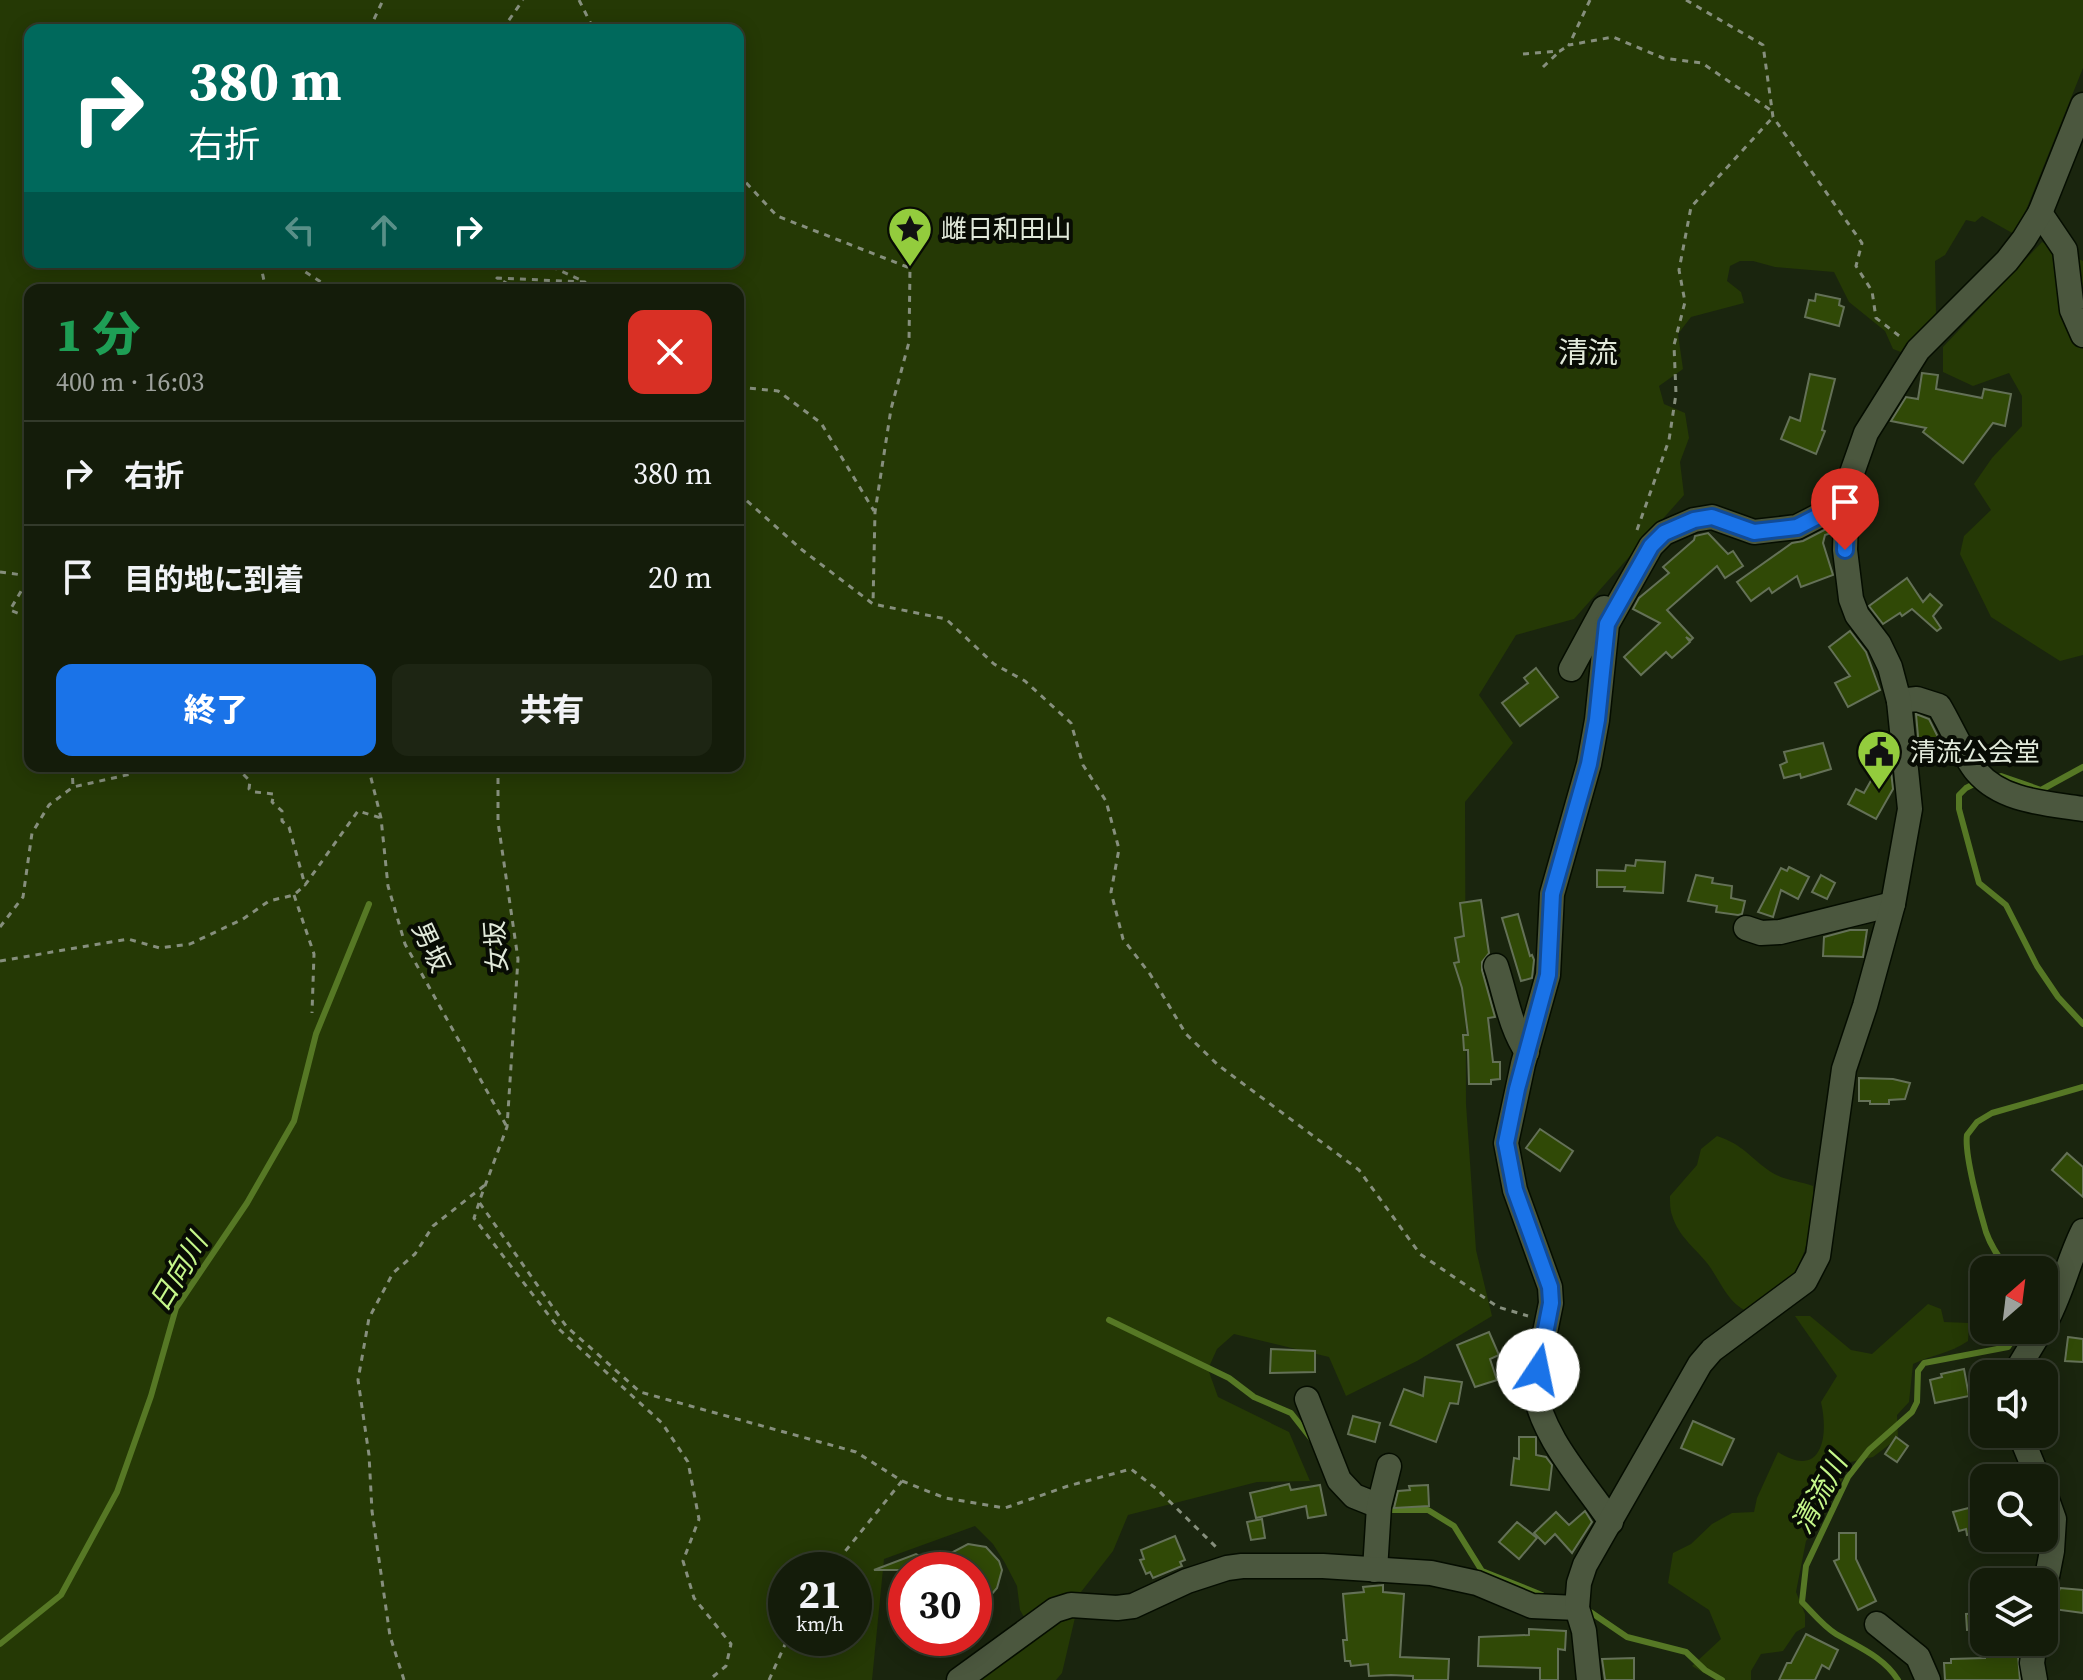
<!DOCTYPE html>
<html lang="ja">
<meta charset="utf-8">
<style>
body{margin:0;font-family:"Source Serif 4","Noto Sans JP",serif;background:#1d2513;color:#f1f3f6;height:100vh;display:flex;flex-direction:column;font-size:30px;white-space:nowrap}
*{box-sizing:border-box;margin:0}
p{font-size:26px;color:#9da19c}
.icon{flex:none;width:44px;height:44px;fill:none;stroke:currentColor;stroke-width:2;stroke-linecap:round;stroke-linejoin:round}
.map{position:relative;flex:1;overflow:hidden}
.drawer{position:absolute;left:24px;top:284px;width:720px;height:488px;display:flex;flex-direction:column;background:#141c0a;border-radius:16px;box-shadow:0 4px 20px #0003,0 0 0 2px #333a2b}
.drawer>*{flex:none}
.guide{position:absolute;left:24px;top:24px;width:720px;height:244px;border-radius:16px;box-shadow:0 4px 20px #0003,0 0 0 2px #333a2b;background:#00695c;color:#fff;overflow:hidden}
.needle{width:52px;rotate:28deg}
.buttons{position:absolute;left:1970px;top:1256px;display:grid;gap:16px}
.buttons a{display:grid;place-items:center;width:88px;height:88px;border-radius:16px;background:#141c0a;box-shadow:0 4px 20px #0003,0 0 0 2px #333a2b;font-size:40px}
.speed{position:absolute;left:768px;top:1552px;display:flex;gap:16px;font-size:40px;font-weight:700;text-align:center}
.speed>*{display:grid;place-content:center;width:104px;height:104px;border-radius:50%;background:#141c0a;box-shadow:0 4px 20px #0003,0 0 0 2px #333a2b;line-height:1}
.speed small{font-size:20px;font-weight:400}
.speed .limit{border:12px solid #d22;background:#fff;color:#111}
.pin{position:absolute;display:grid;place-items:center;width:68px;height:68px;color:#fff;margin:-82px -34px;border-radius:50% 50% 50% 0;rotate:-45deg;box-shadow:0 0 8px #0007}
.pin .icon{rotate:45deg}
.me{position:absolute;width:88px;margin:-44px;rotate:11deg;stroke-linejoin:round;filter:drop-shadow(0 0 6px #0008)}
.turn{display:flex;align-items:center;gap:28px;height:168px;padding:0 32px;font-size:36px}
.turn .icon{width:104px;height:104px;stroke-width:2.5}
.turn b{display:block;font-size:56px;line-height:68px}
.lanes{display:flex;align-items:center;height:76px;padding:0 32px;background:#0003;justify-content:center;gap:40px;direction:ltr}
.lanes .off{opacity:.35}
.round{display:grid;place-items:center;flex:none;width:84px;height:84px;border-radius:16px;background:#1d2513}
.head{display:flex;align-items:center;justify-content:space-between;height:136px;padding:0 32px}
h1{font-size:48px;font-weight:800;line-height:60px;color:#1e9e55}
.action{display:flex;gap:16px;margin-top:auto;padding:16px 32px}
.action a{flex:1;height:92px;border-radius:16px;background:#1a73e8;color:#fff;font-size:32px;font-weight:800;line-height:92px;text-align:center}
.action a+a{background:#1d2513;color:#f1f3f6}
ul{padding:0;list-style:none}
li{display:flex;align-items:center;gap:24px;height:104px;padding:0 32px;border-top:2px solid #333a2b}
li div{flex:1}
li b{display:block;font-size:30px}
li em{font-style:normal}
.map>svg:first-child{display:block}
.green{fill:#253905;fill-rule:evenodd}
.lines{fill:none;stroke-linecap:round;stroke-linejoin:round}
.stream{stroke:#567825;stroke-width:6}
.building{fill:#304906;stroke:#647157;stroke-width:2}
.minor-casing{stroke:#050d00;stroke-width:27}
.path{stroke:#868f7d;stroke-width:3;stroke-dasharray:6 6;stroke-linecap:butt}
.minor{stroke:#4b573e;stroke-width:24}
.route-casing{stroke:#114b97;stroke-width:20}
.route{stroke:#1a73e8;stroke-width:14}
.labels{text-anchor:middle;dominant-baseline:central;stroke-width:8;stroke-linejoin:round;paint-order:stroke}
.poi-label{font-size:26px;fill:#e1e9da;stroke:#080c04;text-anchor:start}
.street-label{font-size:26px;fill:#e1e9da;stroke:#080c04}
.water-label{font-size:28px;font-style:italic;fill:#c5f78a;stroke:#080c04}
.quarter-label{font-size:30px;fill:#e1e9da;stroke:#080c04}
</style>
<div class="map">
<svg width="2083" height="1680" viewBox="0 0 2083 1680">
<rect width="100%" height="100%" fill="#1a250e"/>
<g class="green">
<path d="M0 0H2083V68L2026 210 2014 234 1982 216 1975 222 1966 220 1945 255 1935 261 1936 313 1906 354 1893 349 1885 331 1849 302 1834 272 1775 267 1753 261H1740L1730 266 1727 281 1741 292 1744 303 1691 317 1678 334 1683 369 1659 386 1664 404 1685 413 1689 438 1680 462 1684 495 1574 619 1516 635 1479 695 1513 743 1465 802 1466 1104 1476 1250 1492 1316 1417 1361 1346 1396 1329 1357 1234 1334 1217 1349 1208 1369 1218 1397 1289 1432 1310 1481 1257 1482 1128 1515 1113 1551 1081 1592 1062 1673 1056 1680H981L1034 1635 1020 1610 1017 1586 1005 1563 993 1544 975 1526 884 1559 872 1680H0ZM30 30H738V262H30ZM30 290H738V766H30ZM786 1570H854V1638H786Z"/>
<polygon points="2042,242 2083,261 2083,655 2060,661 1991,617 1960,554 1964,536 1991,510 1974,484 1992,458 2022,426 2022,396 2009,373 1973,386 1943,372 1943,347"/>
<path d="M1717 1136C1744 1145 1749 1157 1771 1172 1783 1180 1799 1181 1813 1186 1815 1211 1808 1256 1792 1276 1781 1290 1761 1300 1747 1311 1729 1304 1721 1283 1710 1267 1698 1250 1678 1237 1672 1215 1670 1210 1670 1202 1670 1196L1697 1165 1701 1149Z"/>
<path d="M1928 1304 1941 1309 1944 1322 1969 1323 1968 1341C1951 1353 1931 1355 1913 1364L1909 1402 1897 1415 1898 1438 1873 1457 1851 1462 1821 1522 1806 1541 1796 1592 1805 1614V1627L1796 1632 1783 1651 1761 1654 1751 1671V1680H1716L1692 1666 1721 1639 1709 1610 1668 1583 1673 1553 1691 1544 1712 1524 1732 1513 1754 1512 1757 1498 1778 1452C1822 1480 1829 1436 1821 1402L1837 1376 1795 1316H1810L1851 1350 1872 1354Z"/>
</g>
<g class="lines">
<g class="stream">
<polyline points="1995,778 2001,776 2041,790 2083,767"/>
<polyline points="1980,781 1966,788 1959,795 1959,809 1979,883 2006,905 2037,966 2058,997 2083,1024"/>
<path d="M2008 1270C2000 1259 1991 1247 1986 1232 1980 1212 1964 1154 1967 1135L1977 1122 1992 1113 2083 1087"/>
<polyline points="1109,1320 1229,1378 1254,1397 1291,1413 1313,1441"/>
<polyline points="1384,1510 1428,1510 1454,1526 1482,1571 1542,1595"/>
<polyline points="1586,1609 1627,1637 1686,1652 1705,1670 1722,1680"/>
<polyline points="0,1644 61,1595 117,1492 151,1396 176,1308 247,1203 294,1121 316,1034 369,904"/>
<path d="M1898 1680C1884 1657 1858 1647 1836 1634 1823 1626 1813 1613 1802 1602L1806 1566 1848 1477 1869 1450 1912 1412 1917 1402 1918 1371 1924 1363 2008 1347 2020 1330"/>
</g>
</g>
<g class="building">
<polygon points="1816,294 1840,299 1839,305 1844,307 1839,326 1805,317 1809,300 1815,301"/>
<polygon points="1922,373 1938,375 1936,389 1982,398 1984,389 2011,394 2005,426 1993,423 1963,463 1923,432 1926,428 1891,421 1906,397 1918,399"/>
<polygon points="1810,374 1835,379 1822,430 1825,431 1816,454 1781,439 1790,417 1800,421"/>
<polygon points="1830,527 1831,533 1825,535 1823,543 1833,575 1801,587 1797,576 1772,593 1769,588 1751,601 1737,582 1792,543 1803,541"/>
<polygon points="1708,533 1728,554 1733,551 1743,566 1725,578 1717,566 1667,610 1693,638 1691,640 1686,637 1690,642 1672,658 1666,652 1641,675 1624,657 1660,623 1633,609 1639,598 1669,573 1663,567 1694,540 1695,536"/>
<polygon points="1907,578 1923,602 1930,594 1942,605 1933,616 1941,628 1937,631 1912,609 1902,616 1900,613 1883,624 1869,606"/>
<polygon points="1850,631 1866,652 1880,690 1848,707 1835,683 1850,676 1829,647"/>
<polygon points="1536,668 1558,697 1520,726 1502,703 1528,683 1524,678"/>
<polygon points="1916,714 1929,719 1941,743 1936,743 1936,746 1919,747"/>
<polygon points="1823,743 1831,769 1801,778 1800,774 1784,778 1780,765 1787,762 1784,752"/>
<polygon points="1883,766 1891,771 1893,789 1876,819 1848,804 1856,789 1864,793 1877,770 1880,772"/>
<polygon points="1636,860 1665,862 1663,893 1624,891 1625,887 1597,887 1597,870 1625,871 1626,865 1635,866"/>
<polygon points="1789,867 1809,877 1798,899 1781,890 1773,917 1758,912 1781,868 1787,871"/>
<polygon points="1696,875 1713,878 1712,883 1732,886 1731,898 1745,901 1742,914 1738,915 1716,912 1717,906 1688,901"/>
<polygon points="1821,875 1835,883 1827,899 1812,892"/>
<polygon points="1481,900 1489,953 1482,962 1482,970 1495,1017 1488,1018 1493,1062 1500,1062 1500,1079 1491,1080 1491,1084 1469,1084 1468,1050 1464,1050 1463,1035 1468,1035 1462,988 1454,963 1459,962 1455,938 1464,936 1460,903"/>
<polygon points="1518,914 1530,956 1532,955 1534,960 1532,978 1521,981 1502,918"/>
<polygon points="1850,930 1867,930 1863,957 1823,956 1824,937"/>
<polygon points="1859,1078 1893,1079 1910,1083 1905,1099 1889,1100 1889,1104 1870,1104 1870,1101 1859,1101"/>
<polygon points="1540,1129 1573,1151 1560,1171 1526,1148"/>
<polygon points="2067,1153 2083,1167 2083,1197 2052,1170"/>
<polygon points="1489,1332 1499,1355 1490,1359 1497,1380 1475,1387 1457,1345"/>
<polygon points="2068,1337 2083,1339 2083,1362 2065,1361"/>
<polygon points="1271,1349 1315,1351 1315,1372 1270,1373"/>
<polygon points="1964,1369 1969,1396 1935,1403 1930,1380 1942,1377 1941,1374"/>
<polygon points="1425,1377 1462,1382 1458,1404 1450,1403 1436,1442 1390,1425 1404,1389 1423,1396"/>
<polygon points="1353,1416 1380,1423 1375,1442 1348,1434"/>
<polygon points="1693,1421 1734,1439 1722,1465 1681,1448"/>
<polygon points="1519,1437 1536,1437 1536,1455 1546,1457 1552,1465 1549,1490 1511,1485 1514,1458 1519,1459"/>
<polygon points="1896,1437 1908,1446 1897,1462 1885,1454"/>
<polygon points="1289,1484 1291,1490 1320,1485 1326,1515 1308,1518 1306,1506 1256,1518 1250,1493"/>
<polygon points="1428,1485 1429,1506 1394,1508 1398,1491 1410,1490 1409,1486"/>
<polygon points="1984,1504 1984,1531 1967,1535 1966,1529 1959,1531 1953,1512"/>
<polygon points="1585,1511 1592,1522 1572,1553 1555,1534 1545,1544 1534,1533 1556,1512 1569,1525"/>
<polygon points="1262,1519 1265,1538 1251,1540 1247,1522"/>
<polygon points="1517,1522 1537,1538 1519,1559 1499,1542"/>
<polygon points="1839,1533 1856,1533 1856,1559 1876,1601 1858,1610 1834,1561 1839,1559"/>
<polygon points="1175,1536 1185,1560 1180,1562 1182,1566 1153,1578 1150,1572 1146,1574 1140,1560 1144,1559 1141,1550"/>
<polygon points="968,1544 986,1547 999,1561 1002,1570 997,1588 991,1595 974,1605 974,1570 874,1570 916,1554 942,1568 951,1553"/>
<polygon points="1383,1585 1383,1592 1404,1594 1400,1657 1449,1659 1448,1680 1413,1680 1413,1676 1391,1675 1369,1676 1368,1664 1351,1666 1350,1661 1345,1661 1343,1640 1347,1640 1343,1594 1364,1592 1363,1587"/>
<polygon points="2060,1588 2083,1590 2083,1613 2053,1609"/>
<polygon points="1984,1613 1984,1629 1967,1630 1966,1614"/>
<polygon points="1529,1629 1566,1631 1565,1650 1558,1649 1558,1680 1540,1680 1540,1668 1478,1666 1479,1637 1529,1635"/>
<polygon points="1806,1634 1838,1650 1829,1669 1822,1665 1815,1680 1779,1680 1787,1663 1791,1663"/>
<polygon points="1985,1654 2018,1655 2020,1680 1945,1680 1944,1663 1951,1663 1951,1659 1985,1658"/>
<polygon points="1634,1658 1634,1680 1605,1680 1602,1659"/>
</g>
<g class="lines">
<g class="minor-casing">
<g id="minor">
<polyline points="2040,213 2065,250 2072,310 2083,335"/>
<polyline points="1571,669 1604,608"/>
<path d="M1899 701 1917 699 1939 706C1950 724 1964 757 1977 772 2003 802 2047 803 2083 809"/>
<polyline points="1746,928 1761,933 1780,932 1893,904"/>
<path d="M1496 966C1506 996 1510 1027 1527 1052"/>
<path d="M2044 1325C2061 1296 2068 1261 2083 1231"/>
<polyline points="2018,1374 2020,1365 2041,1330"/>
<polyline points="1307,1399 1339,1480 1354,1496 1379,1506"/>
<polyline points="2020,1434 2038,1478"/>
<polyline points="2044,1491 2054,1519 2052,1551 2044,1592"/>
<path d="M1611 1522C1583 1480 1541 1437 1534 1386L1551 1303 1550 1287 1515 1190 1506 1143 1523 1064 1548 975 1552 894 1589 764 1597 720 1607 624 1651 546 1664 533 1694 520 1712 517 1754 532 1797 527 1828 511 1836 493 1846 487"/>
<polyline points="1375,1570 1379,1506 1389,1466"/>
<polyline points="1877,1624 1918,1657 1928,1680"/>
<polyline points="959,1680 1055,1610 1071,1605 1117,1608 1133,1606 1187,1581 1227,1568 1242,1566 1323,1566 1431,1573 1477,1583 1532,1606 1577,1608"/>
<polyline points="1589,1680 1584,1631 1577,1608 1579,1583 1585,1565 1700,1364 1712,1350 1805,1281 1818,1256 1844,1069 1865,1006 1893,904 1910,809 1899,701 1890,667 1879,644 1857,615 1851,599 1845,550 1847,487 1866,433 1918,350 2007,261 2024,239 2040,213 2083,105"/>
<polyline points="2035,1680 2032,1663 2035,1642"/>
</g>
</g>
<g class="path">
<polyline points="579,0 594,30"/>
<polyline points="1590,0 1569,45 1613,37 1663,58 1702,63 1772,111"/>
<polyline points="1686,0 1763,45 1773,117 1862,243 1856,266 1872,291 1876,318 1902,338"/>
<polyline points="369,30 383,0"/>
<polyline points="502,30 523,0"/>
<polyline points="1523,54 1560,51 1569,45"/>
<polyline points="1543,67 1560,51"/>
<polyline points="738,174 777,216 910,268 909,342 891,409 875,512 873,604"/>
<polyline points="260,262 266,290"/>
<polyline points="309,262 304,271 321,282 318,290"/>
<polyline points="519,290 497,278 585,282 541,262"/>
<polyline points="738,387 778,391 821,423 874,511"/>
<polyline points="738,493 801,549 873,604 946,619 994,664 1025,681 1071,723 1083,765 1106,801 1119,849 1111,892 1123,939 1150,974 1186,1034 1218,1065 1359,1170 1420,1254 1498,1307 1528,1316"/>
<polyline points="1637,530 1669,440 1676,394 1674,345 1685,302 1679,270 1691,207 1773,117"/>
<polyline points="0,572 30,576 10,610 30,618"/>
<polyline points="72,766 73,787 131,774 142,766"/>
<polyline points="235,766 250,781 249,789 255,792 274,794 272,802 282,811 282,821 289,827 305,885 358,811 381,818"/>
<polyline points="368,766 381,818 388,886 405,944 507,1127"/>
<polyline points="498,766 498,822 518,959 507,1127 479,1202 566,1326 640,1392 856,1452 902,1481 830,1570"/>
<polyline points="294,895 314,954 312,1013"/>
<polyline points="0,927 23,897 32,833 49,805 73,787"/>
<polyline points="0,961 128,939 160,948 190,944 243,919 269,901 294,895 305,885"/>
<polyline points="479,1203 474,1218 560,1330 662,1423 688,1462 699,1519 683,1561 694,1598 731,1644 726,1666 709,1680"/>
<polyline points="902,1481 945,1498 1005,1508 1068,1486 1131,1469 1158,1490 1217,1548"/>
<polyline points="404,1680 390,1636 372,1511 369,1455 358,1380 369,1318 393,1273 415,1254 433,1226 485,1185"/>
<polyline points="769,1680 788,1638"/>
</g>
<use href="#minor" class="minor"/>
</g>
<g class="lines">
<g class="route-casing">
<polyline id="route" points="1538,1370 1551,1303 1550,1287 1515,1190 1506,1143 1517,1089 1548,975 1552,894 1589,764 1597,720 1607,624 1651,546 1664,533 1694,520 1712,517 1754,532 1797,527 1828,511 1836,493 1847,487 1845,550"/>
</g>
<use href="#route" class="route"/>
</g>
<defs>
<g id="sight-pin" transform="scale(2.3)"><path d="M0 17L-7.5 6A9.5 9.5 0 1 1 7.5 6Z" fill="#93cc3d" stroke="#080c04"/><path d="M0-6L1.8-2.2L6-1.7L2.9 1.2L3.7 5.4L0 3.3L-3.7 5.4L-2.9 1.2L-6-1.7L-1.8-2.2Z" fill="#111"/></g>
<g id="civic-pin" transform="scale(2.3)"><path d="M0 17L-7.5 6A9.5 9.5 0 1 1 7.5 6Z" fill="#93cc3d" stroke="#080c04"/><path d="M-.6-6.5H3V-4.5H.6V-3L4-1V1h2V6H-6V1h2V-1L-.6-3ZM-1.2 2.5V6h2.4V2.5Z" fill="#111"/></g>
</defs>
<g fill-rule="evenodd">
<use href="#sight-pin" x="910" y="229"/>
<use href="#civic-pin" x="1879" y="752"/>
</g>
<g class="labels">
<g class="poi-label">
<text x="941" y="229">雌日和田山</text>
<text x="1910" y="752">清流公会堂</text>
</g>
<g class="street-label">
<text transform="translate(431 947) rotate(65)">男坂</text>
<text transform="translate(496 947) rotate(-94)">女坂</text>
</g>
<g class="water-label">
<text transform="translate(178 1272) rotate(-59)">日向川</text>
<text transform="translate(1819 1494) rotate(-62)">清流川</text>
</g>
<g class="quarter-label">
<text x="1588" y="352">清流</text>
</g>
</g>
</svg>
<div class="buttons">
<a><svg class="needle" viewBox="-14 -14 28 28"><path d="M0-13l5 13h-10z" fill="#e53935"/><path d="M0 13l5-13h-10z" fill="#9da19c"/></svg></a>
<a><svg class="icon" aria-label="sound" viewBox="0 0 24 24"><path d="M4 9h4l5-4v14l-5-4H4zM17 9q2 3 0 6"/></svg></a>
<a><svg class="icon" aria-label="search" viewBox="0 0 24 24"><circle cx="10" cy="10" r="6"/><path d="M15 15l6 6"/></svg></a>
<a><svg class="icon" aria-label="layers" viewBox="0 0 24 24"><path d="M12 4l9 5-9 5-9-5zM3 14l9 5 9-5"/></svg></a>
</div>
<div class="speed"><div>21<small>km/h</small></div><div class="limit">30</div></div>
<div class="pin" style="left:1845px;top:550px;background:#d93025"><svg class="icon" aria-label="arrive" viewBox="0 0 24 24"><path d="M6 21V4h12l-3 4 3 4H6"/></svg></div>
<svg class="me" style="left:1538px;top:1370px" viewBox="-20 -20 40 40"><circle r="19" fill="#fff"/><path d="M0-13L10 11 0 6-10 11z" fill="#1a73e8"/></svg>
<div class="guide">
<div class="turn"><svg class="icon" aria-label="right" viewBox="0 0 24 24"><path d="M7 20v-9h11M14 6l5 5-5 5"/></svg><div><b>380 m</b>右折</div></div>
<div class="lanes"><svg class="icon off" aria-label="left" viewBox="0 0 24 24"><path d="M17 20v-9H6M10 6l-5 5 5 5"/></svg><svg class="icon off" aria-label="ahead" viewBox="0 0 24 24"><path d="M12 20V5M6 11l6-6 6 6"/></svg><svg class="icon" aria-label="right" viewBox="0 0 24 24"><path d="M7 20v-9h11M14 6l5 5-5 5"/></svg></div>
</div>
<section class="drawer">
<div class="head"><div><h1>1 分</h1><p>400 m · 16:03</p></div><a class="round" style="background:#d93025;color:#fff"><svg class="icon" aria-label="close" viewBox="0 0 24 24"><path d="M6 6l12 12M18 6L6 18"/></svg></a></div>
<ul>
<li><svg class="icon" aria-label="right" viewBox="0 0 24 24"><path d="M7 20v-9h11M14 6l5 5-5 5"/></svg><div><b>右折</b></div><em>380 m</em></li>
<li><svg class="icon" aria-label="arrive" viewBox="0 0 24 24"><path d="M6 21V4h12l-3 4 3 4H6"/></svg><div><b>目的地に到着</b></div><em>20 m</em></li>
</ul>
<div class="action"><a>終了</a><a>共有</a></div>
</section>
</div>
